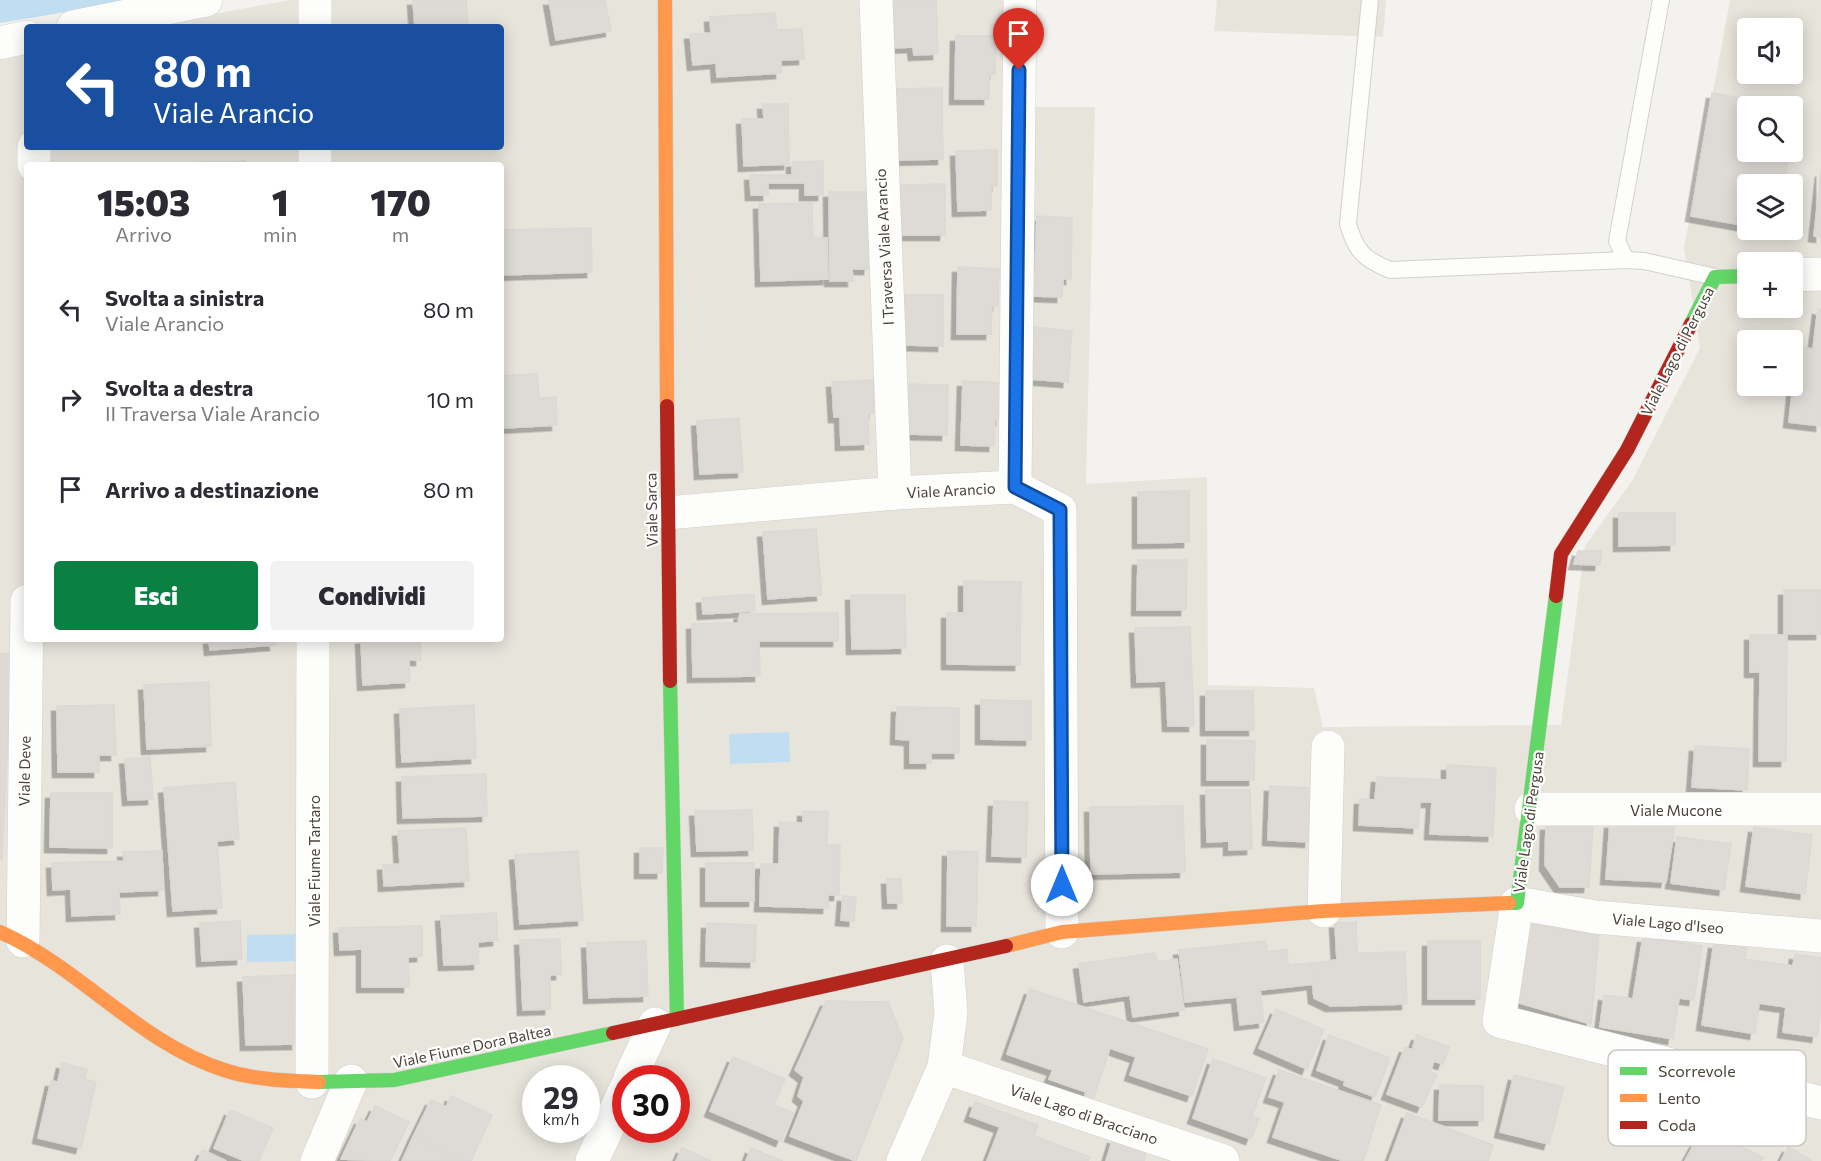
<!DOCTYPE html>
<html lang="it">
<meta charset="utf-8">
<style>
body{margin:0;font-family:Commissioner,sans-serif;background:#f2f2f3;color:#2b2b33;height:100vh;display:flex;flex-direction:column;font-size:22px;white-space:nowrap}
*{box-sizing:border-box;margin:0}
p{font-size:20px;color:#7c7c81}
.icon{flex:none;width:33px;height:33px;fill:none;stroke:currentColor;stroke-width:2;stroke-linecap:round;stroke-linejoin:round}
.map{position:relative;flex:1;overflow:hidden}
.side{position:absolute;left:24px;top:162px;width:480px;height:480px;display:flex;flex-direction:column;background:#fff;border-radius:6px;box-shadow:0 3px 15px #0003}
.side>*{flex:none}
.top-card{position:absolute;left:24px;top:24px;width:480px;height:126px;border-radius:6px;box-shadow:0 3px 15px #0003;background:#1a4fa0;color:#fff;overflow:hidden}
.tools{position:absolute;left:1737px;top:18px;display:grid;gap:12px}
.tools a{display:grid;place-items:center;width:66px;height:66px;border-radius:6px;background:#fff;box-shadow:0 3px 15px #0003;font-size:30px}
.speed{position:absolute;left:522px;top:1065px;display:flex;gap:12px;font-size:30px;font-weight:700;text-align:center}
.speed>*{display:grid;place-content:center;width:78px;height:78px;border-radius:50%;background:#fff;box-shadow:0 3px 15px #0003;line-height:1}
.speed small{font-size:15px;font-weight:400}
.speed .limit{border:9px solid #d22;background:#fff;color:#111}
.pin{position:absolute;display:grid;place-items:center;width:51px;height:51px;color:#fff;margin:-62px -26px;border-radius:50% 50% 50% 0;rotate:-45deg;box-shadow:0 0 6px #0007}
.pin .icon{rotate:45deg}
.me{position:absolute;width:66px;margin:-33px;rotate:0deg;stroke-linejoin:round;filter:drop-shadow(0 0 4px #0008)}
.turn{display:flex;align-items:center;gap:21px;height:126px;padding:0 30px;font-size:27px}
.turn .icon{width:78px;height:78px;stroke-width:2.5}
.turn b{display:block;font-size:42px;line-height:51px}
.eta{display:flex;justify-content:space-evenly;align-items:center;height:102px;text-align:center}
.eta b{font-size:36px;font-weight:800;line-height:42px}
.cta{display:flex;gap:12px;margin-top:auto;padding:12px 30px}
.cta a{flex:1;height:69px;border-radius:6px;background:#0b8043;color:#fff;font-size:24px;font-weight:800;line-height:69px;text-align:center}
.cta a+a{background:#f2f2f3;color:#2b2b33}
ul{padding:0;list-style:none}
li{display:flex;align-items:center;gap:18px;height:90px;padding:0 30px}
li div{flex:1}
li b{display:block;font-size:22px}
li em{font-style:normal}
.map>svg:first-child{display:block}
.residential{fill:#e7e4dc;fill-rule:evenodd}
.water{fill:#c0ddf1}
.building{fill:#dedbd6;stroke:#dcd9d4;stroke-width:1.5;filter:url(#shadow)}
.lines{fill:none;stroke-linecap:round;stroke-linejoin:round}
.lane-casing{stroke:#d2d0cb;stroke-width:18}
.street-casing{stroke:#d2d0cb;stroke-width:34}
.fast-casing{stroke:#d3cfc5;stroke-width:15}
.slow-casing{stroke:#d3cfc5;stroke-width:15}
.jam-casing{stroke:#d3cfc5;stroke-width:15}
.lane{stroke:#fdfdfc;stroke-width:16}
.street{stroke:#fdfdfc;stroke-width:33}
.fast{stroke:#63d668;stroke-width:14}
.slow{stroke:#ff974d;stroke-width:14}
.jam{stroke:#b3261e;stroke-width:14}
.route-casing{stroke:#114b97;stroke-width:15}
.route{stroke:#1a73e8;stroke-width:10}
.labels{text-anchor:middle;dominant-baseline:central;stroke-width:4.5;stroke-linejoin:round;paint-order:stroke}
.street-label{font-size:15px;fill:#4b4439;stroke:#fff}
.key{fill:#fff;stroke:#c9c7c4;stroke-width:1.5}
.key-label{font-size:16px;fill:#4b4439}
</style>
<div class="map">
<svg width="1821" height="1161" viewBox="0 0 1821 1161">
<defs>
<filter id="shadow"><feDropShadow dx="-5.5" dy="5.5" stdDeviation="0" flood-color="#0004"/></filter>
</defs>
<rect width="100%" height="100%" fill="#f4f2ee"/>
<g class="residential">
<path d="M290 0H1010V107H1095L1086 484 1207 477 1208 685 1314 688 1323 727 1561 725 1585 546 1632 481 1700 348 1684 248 1730 0H1821V1161H0V56L27 49V147H501V27H141ZM1748 28H1792V74H1748ZM1748 106H1792V152H1748ZM27 165H501V639H27ZM1748 184H1792V230H1748ZM1748 262H1792V308H1748ZM1748 340H1792V386H1748ZM536 1078H586V1130H536ZM626 1078H676V1130H626Z"/>
<polygon points="1217,0 1386,0 1383,37 1214,31"/>
</g>
<g class="water">
<polygon points="0,0 137,0 0,23"/>
<polygon points="789,732 790,762 730,764 729,734"/>
<polygon points="303,934 304,961 247,962 247,935"/>
</g>
<g class="building">
<polygon points="413,0 466,0 468,27 415,27"/>
<polygon points="549,0 605,0 611,31 556,40"/>
<polygon points="889,0 936,0 938,54 914,55 913,47 891,48"/>
<polygon points="775,13 777,30 802,29 804,59 781,60 781,73 717,77 716,63 693,65 690,34 711,33 710,17"/>
<polygon points="956,36 996,36 995,74 989,74 989,99 955,99"/>
<polygon points="942,88 943,159 895,160 894,89"/>
<polygon points="1712,93 1789,106 1748,106 1748,152 1789,152 1783,184 1748,184 1748,226 1691,216"/>
<polygon points="763,104 788,104 789,164 744,166 742,119 764,119"/>
<polygon points="1792,107 1797,108 1792,132"/>
<polygon points="997,150 997,186 991,186 991,210 958,211 956,151"/>
<polygon points="245,161 246,165 178,165 178,163"/>
<polygon points="823,161 823,195 805,195 805,183 768,183 768,195 751,195 750,175 792,175 792,162"/>
<polygon points="1821,171 1821,237 1814,236"/>
<polygon points="945,184 945,235 900,235 899,185"/>
<polygon points="829,192 874,192 869,269 852,269 853,281 830,281"/>
<polygon points="812,203 813,238 827,238 828,279 761,281 759,204"/>
<polygon points="1037,216 1072,218 1071,279 1063,279 1062,297 1034,296"/>
<polygon points="591,228 592,272 501,275 501,230"/>
<polygon points="958,267 999,269 998,306 992,306 991,334 957,334"/>
<polygon points="905,295 943,295 943,346 905,345"/>
<polygon points="1818,309 1821,310 1821,426 1789,422 1797,347 1813,349"/>
<polygon points="1034,327 1072,331 1068,382 1030,379"/>
<polygon points="537,374 539,398 556,397 557,425 501,428 501,376"/>
<polygon points="873,380 874,413 868,413 869,444 841,445 840,417 834,417 832,382"/>
<polygon points="963,381 1003,383 1001,420 995,419 994,446 961,445"/>
<polygon points="907,384 948,385 947,435 906,434"/>
<polygon points="739,418 743,472 700,474 697,421"/>
<polygon points="1189,491 1189,542 1138,543 1138,492"/>
<polygon points="1619,513 1675,513 1675,545 1619,546"/>
<polygon points="816,529 822,595 768,599 763,532"/>
<polygon points="1578,551 1601,551 1600,565 1574,564"/>
<polygon points="1138,560 1187,560 1186,610 1137,610"/>
<polygon points="964,581 1021,582 1020,665 947,664 947,613 964,613"/>
<rect x="1784" y="590" width="37" height="44"/>
<polygon points="754,594 755,611 703,614 702,598"/>
<polygon points="851,595 905,595 906,648 852,649"/>
<polygon points="838,613 838,641 759,641 760,676 693,677 692,624 738,623 740,614"/>
<polygon points="1190,627 1194,726 1168,726 1166,681 1137,682 1135,628"/>
<polygon points="1750,635 1787,635 1786,761 1759,761 1760,672 1750,672"/>
<polygon points="209,639 274,639 275,645 210,650"/>
<polygon points="361,639 420,639 421,660 409,660 410,682 363,685"/>
<polygon points="0,653 12,654 2,859 0,859"/>
<polygon points="209,682 211,746 147,749 144,685"/>
<polygon points="1206,691 1253,691 1254,730 1206,730"/>
<polygon points="981,700 1031,701 1031,740 981,739"/>
<polygon points="114,705 116,755 99,755 99,772 58,772 57,706"/>
<polygon points="474,705 476,758 402,762 400,709"/>
<polygon points="897,707 959,708 959,753 931,753 931,763 910,763 910,740 896,739"/>
<polygon points="1207,740 1255,741 1254,780 1207,780"/>
<polygon points="1695,746 1749,749 1747,790 1692,787"/>
<polygon points="150,757 153,799 128,800 125,759"/>
<polygon points="1447,765 1496,768 1493,836 1430,834 1432,802 1420,802 1418,828 1359,825 1360,799 1375,800 1377,777 1447,780"/>
<polygon points="486,774 487,816 403,818 402,777"/>
<polygon points="235,782 239,839 217,841 222,908 173,911 164,788"/>
<polygon points="1270,786 1312,788 1310,842 1268,840"/>
<polygon points="1206,790 1250,790 1252,849 1229,850 1229,841 1207,842"/>
<polygon points="51,793 112,793 112,848 50,847"/>
<polygon points="994,801 1028,802 1026,857 992,856"/>
<polygon points="1183,806 1185,872 1091,874 1090,807"/>
<polygon points="752,810 753,850 697,851 695,811"/>
<polygon points="803,811 828,812 827,845 840,845 839,895 828,895 828,908 760,906 761,864 779,864 780,822 803,823"/>
<polygon points="1610,823 1675,824 1666,882 1606,879"/>
<polygon points="1593,824 1589,887 1560,887 1545,865 1546,825"/>
<polygon points="1754,827 1812,835 1805,894 1746,886"/>
<polygon points="466,828 469,881 384,886 383,865 400,864 398,831"/>
<polygon points="1677,837 1731,844 1724,890 1671,883"/>
<polygon points="640,848 663,848 662,873 640,873"/>
<polygon points="162,851 163,890 119,892 120,914 72,916 71,889 53,890 52,863 124,861 123,852"/>
<polygon points="578,851 583,920 520,924 515,855"/>
<polygon points="948,851 978,852 976,926 947,926"/>
<rect x="706" y="863" width="48" height="38"/>
<polygon points="887,879 901,879 902,903 888,903"/>
<polygon points="843,896 856,897 854,921 841,920"/>
<polygon points="496,913 498,940 478,942 479,964 444,965 441,916"/>
<polygon points="240,921 242,959 202,961 200,923"/>
<polygon points="1356,922 1357,953 1405,952 1407,1004 1331,1006 1314,998 1311,963 1337,960 1335,923"/>
<polygon points="707,923 756,925 755,962 706,961"/>
<polygon points="1522,923 1599,935 1591,1024 1513,1001"/>
<polygon points="422,926 422,956 408,957 409,987 362,987 362,949 340,950 339,928"/>
<polygon points="1643,937 1702,946 1694,1000 1679,998 1673,1039 1600,1027 1604,995 1633,999"/>
<polygon points="560,939 561,974 550,975 550,1009 523,1010 520,940"/>
<polygon points="646,941 648,996 589,998 587,943"/>
<polygon points="1265,941 1267,952 1287,949 1288,965 1311,963 1314,984 1260,990 1264,1022 1240,1025 1237,997 1185,1002 1179,950"/>
<rect x="1428" y="941" width="52" height="58"/>
<polygon points="1714,943 1747,948 1745,959 1793,966 1795,954 1821,958 1821,1008 1817,1037 1783,1032 1786,1007 1759,1003 1755,1034 1702,1025"/>
<polygon points="1154,953 1158,962 1177,959 1184,1010 1133,1017 1130,995 1084,1002 1079,964"/>
<polygon points="295,975 297,1044 246,1045 243,977"/>
<polygon points="1030,989 1208,1049 1192,1096 1130,1075 1136,1057 1110,1048 1092,1103 1084,1100 1086,1092 1049,1079 1053,1070 1007,1054"/>
<polygon points="826,1001 888,1002 903,1039 856,1161 790,1136 804,1101 798,1096 804,1077 795,1070"/>
<polygon points="1276,1009 1324,1030 1307,1069 1259,1048"/>
<polygon points="1329,1035 1390,1058 1375,1097 1344,1085 1345,1081 1317,1070"/>
<polygon points="1417,1035 1449,1047 1443,1064 1434,1061 1430,1072 1437,1074 1422,1107 1387,1094 1405,1047 1412,1050"/>
<polygon points="733,1057 785,1079 774,1105 793,1113 781,1141 710,1111"/>
<polygon points="1213,1059 1266,1078 1252,1117 1259,1118 1251,1139 1193,1118"/>
<polygon points="62,1063 87,1069 85,1079 96,1082 81,1148 38,1138 51,1081 58,1082"/>
<polygon points="1279,1070 1381,1105 1363,1161 1344,1161 1273,1137 1285,1102 1269,1097"/>
<polygon points="1514,1075 1564,1087 1549,1144 1500,1132"/>
<polygon points="1440,1085 1483,1086 1483,1120 1439,1120"/>
<polygon points="451,1096 492,1115 471,1161 465,1161 413,1137 431,1100 446,1107"/>
<polygon points="975,1102 1038,1125 1034,1136 1090,1157 1088,1161 987,1161 1000,1127 970,1116"/>
<polygon points="375,1106 409,1122 390,1161 341,1159 360,1119 367,1122"/>
<polygon points="230,1110 273,1128 259,1161 245,1161 214,1148"/>
<polygon points="1407,1113 1493,1145 1488,1161 1389,1161"/>
<polygon points="1704,1126 1763,1158 1761,1161 1685,1161"/>
<polygon points="413,1137 462,1160 462,1161 402,1161"/>
<polygon points="1113,1138 1147,1150 1144,1161 1106,1161"/>
<polygon points="1788,1147 1811,1160 1811,1161 1781,1161"/>
<polygon points="682,1148 711,1161 676,1161"/>
<polygon points="751,1148 783,1161 746,1161"/>
<polygon points="203,1150 226,1161 198,1161"/>
</g>
<g class="lines">
<g class="lane-casing">
<g id="lane">
<path d="M1370 0 1348 224C1356 252 1364 259 1390 270L1626 260 1644 261 1715 277"/>
<polyline points="1626,260 1617,241 1661,0"/>
</g>
</g>
<g class="street-casing">
<g id="street">
<polyline points="876,0 895,493"/>
<polyline points="73,27 206,0"/>
<polyline points="315,27 315,0"/>
<polyline points="0,43 27,37"/>
<polyline points="34,165 34,147"/>
<polyline points="315,165 315,147"/>
<polyline points="1792,275 1821,274"/>
<polyline points="1015,487 1020,0"/>
<polyline points="667,513 895,493 1015,487 1060,510 1062,932"/>
<polyline points="1531,809 1821,809"/>
<polyline points="1324,911 1328,747"/>
<polyline points="1821,936 1595,917 1517,903 1499,1021 1821,1103"/>
<polyline points="23,941 27,601"/>
<polyline points="944,1067 1223,1161"/>
<polyline points="630,1078 655,1024"/>
<polyline points="312,1082 313,639"/>
<polyline points="317,1161 351,1081"/>
<polyline points="592,1161 626,1088"/>
<polyline points="903,1161 944,1067 951,1013 947,961"/>
</g>
</g>
<g class="fast-casing">
<g id="fast">
<polyline points="1691,324 1715,277 1748,276"/>
<polyline points="670,681 677,1019"/>
<polyline points="1509,903 1517,903 1556,596"/>
<polyline points="319,1082 394,1080 613,1033"/>
</g>
</g>
<g class="slow-casing">
<g id="slow">
<polyline points="665,0 667,406"/>
<path d="M0 932C81 968 139 1043 224 1070 254 1080 288 1081 319 1082"/>
<polyline points="1006,946 1062,932 1324,911 1509,903"/>
</g>
</g>
<g class="jam-casing">
<g id="jam">
<polyline points="667,406 670,681"/>
<polyline points="1556,596 1561,554 1627,450 1691,324"/>
<polyline points="613,1033 1006,946"/>
</g>
</g>
<use href="#lane" class="lane"/>
<use href="#street" class="street"/>
<use href="#fast" class="fast"/>
<use href="#slow" class="slow"/>
<use href="#jam" class="jam"/>
</g>
<g class="lines">
<g class="route-casing">
<polyline id="route" points="1019,70 1015,487 1060,510 1062,885"/>
</g>
<use href="#route" class="route"/>
</g>
<g class="labels">
<g class="street-label">
<text transform="translate(884 247) rotate(-93)">I Traversa Viale Arancio</text>
<text transform="translate(1677 351) rotate(-63)">Viale Lago di Pergusa</text>
<text transform="translate(951 490) rotate(-3)">Viale Arancio</text>
<text transform="translate(651 510) rotate(-91)">Viale Sarca</text>
<text transform="translate(24 771) rotate(-89)">Viale Deve</text>
<text x="1676" y="810">Viale Mucone</text>
<text transform="translate(1528 822) rotate(-82)">Viale Lago di Pergusa</text>
<text transform="translate(314 861) rotate(-90)">Viale Fiume Tartaro</text>
<text transform="translate(1668 923) rotate(5)">Viale Lago d'Iseo</text>
<text transform="translate(472 1046) rotate(-12)">Viale Fiume Dora Baltea</text>
<text transform="translate(1084 1114) rotate(19)">Viale Lago di Bracciano</text>
</g>
</g>
<rect x="1608" y="1050" width="198" height="96" rx="9" class="key"/>
<rect x="1620" y="1067" width="27" height="8" fill="#63d668"/>
<rect x="1620" y="1094" width="27" height="8" fill="#ff974d"/>
<rect x="1620" y="1121" width="27" height="8" fill="#b3261e"/>
<g class="key-label">
<text x="1658" y="1077">Scorrevole</text>
<text x="1658" y="1104">Lento</text>
<text x="1658" y="1131">Coda</text>
</g>
</svg>
<div class="tools">
<a><svg class="icon" aria-label="sound" viewBox="0 0 24 24"><path d="M4 9h4l5-4v14l-5-4H4zM17 9q2 3 0 6"/></svg></a>
<a><svg class="icon" aria-label="search" viewBox="0 0 24 24"><circle cx="10" cy="10" r="6"/><path d="M15 15l6 6"/></svg></a>
<a><svg class="icon" aria-label="layers" viewBox="0 0 24 24"><path d="M12 4l9 5-9 5-9-5zM3 14l9 5 9-5"/></svg></a>
<a>+</a>
<a>−</a>
</div>
<div class="speed"><div>29<small>km/h</small></div><div class="limit">30</div></div>
<div class="pin" style="left:1019px;top:70px;background:#d93025"><svg class="icon" aria-label="arrive" viewBox="0 0 24 24"><path d="M6 21V4h12l-3 4 3 4H6"/></svg></div>
<svg class="me" style="left:1062px;top:885px" viewBox="-20 -20 40 40"><circle r="19" fill="#fff"/><path d="M0-13L10 11 0 6-10 11z" fill="#1a73e8"/></svg>
<div class="top-card">
<div class="turn"><svg class="icon" aria-label="left" viewBox="0 0 24 24"><path d="M17 20v-9H6M10 6l-5 5 5 5"/></svg><div><b>80 m</b>Viale Arancio</div></div>
</div>
<section class="side">
<div class="eta">
<div><b>15:03</b><p>Arrivo</p></div>
<div><b>1</b><p>min</p></div>
<div><b>170</b><p>m</p></div>
</div>
<ul>
<li><svg class="icon" aria-label="left" viewBox="0 0 24 24"><path d="M17 20v-9H6M10 6l-5 5 5 5"/></svg><div><b>Svolta a sinistra</b><p>Viale Arancio</p></div><em>80 m</em></li>
<li><svg class="icon" aria-label="right" viewBox="0 0 24 24"><path d="M7 20v-9h11M14 6l5 5-5 5"/></svg><div><b>Svolta a destra</b><p>II Traversa Viale Arancio</p></div><em>10 m</em></li>
<li><svg class="icon" aria-label="arrive" viewBox="0 0 24 24"><path d="M6 21V4h12l-3 4 3 4H6"/></svg><div><b>Arrivo a destinazione</b></div><em>80 m</em></li>
</ul>
<div class="cta"><a>Esci</a><a>Condividi</a></div>
</section>
</div>
